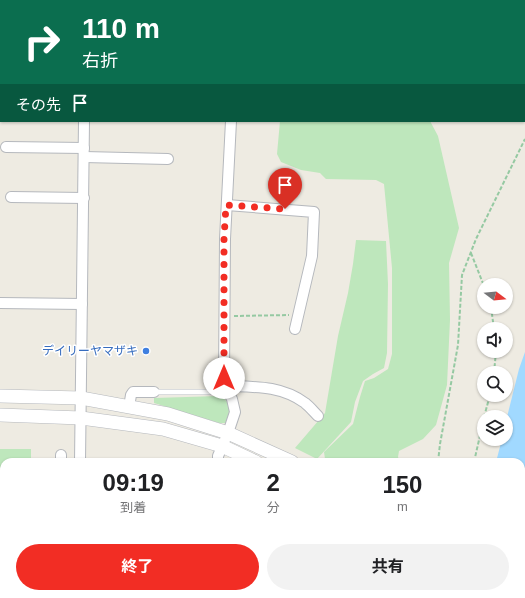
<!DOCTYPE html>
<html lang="ja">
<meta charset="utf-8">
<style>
body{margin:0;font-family:Helvetica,"Noto Sans JP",sans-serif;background:#f2f2f2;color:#202124;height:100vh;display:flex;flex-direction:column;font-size:15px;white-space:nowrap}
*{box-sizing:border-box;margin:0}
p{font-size:13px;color:#757577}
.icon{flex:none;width:22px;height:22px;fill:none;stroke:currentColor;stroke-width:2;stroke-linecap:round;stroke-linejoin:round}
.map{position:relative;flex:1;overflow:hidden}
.side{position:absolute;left:0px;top:458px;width:525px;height:140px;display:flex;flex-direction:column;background:#fff;border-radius:12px 12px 0 0;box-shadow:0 1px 3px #0004}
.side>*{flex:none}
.guide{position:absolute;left:0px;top:0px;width:525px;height:122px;box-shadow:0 1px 3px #0004;background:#0b6e4f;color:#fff;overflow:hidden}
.needle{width:26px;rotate:106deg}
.buttons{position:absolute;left:477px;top:278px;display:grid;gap:8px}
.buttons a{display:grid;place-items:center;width:36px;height:36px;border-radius:50%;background:#fff;box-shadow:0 1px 3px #0004;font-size:20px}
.pin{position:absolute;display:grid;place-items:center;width:34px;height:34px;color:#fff;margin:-41px -17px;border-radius:50% 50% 50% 0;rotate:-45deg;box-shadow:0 0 4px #0007}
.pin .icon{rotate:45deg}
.me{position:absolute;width:44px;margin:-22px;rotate:0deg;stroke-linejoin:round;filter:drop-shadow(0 0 3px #0008)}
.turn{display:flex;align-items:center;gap:14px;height:84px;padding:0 16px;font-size:18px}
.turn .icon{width:52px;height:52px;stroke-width:2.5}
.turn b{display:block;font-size:28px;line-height:34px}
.then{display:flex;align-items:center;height:38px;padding:0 16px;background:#0003;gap:8px;font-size:15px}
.eta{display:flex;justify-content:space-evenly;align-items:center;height:68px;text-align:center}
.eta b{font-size:24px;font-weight:700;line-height:28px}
.action{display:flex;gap:8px;margin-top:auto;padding:8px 16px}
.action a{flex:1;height:46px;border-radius:24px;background:#f22d24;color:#fff;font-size:16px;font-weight:700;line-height:46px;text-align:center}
.action a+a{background:#f2f2f2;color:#202124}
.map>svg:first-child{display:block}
.green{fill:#bee7bc}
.water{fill:#a1d9ff}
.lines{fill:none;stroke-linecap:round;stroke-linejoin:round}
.service-casing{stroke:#b5b8bd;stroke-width:6}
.minor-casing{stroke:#b5b8bd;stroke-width:12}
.tertiary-casing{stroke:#b5b8bd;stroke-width:14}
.path{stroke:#95c9a2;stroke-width:2;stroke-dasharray:4 2;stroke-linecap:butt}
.service{stroke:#fff;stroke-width:5}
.minor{stroke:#fff;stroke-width:10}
.tertiary{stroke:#fff;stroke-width:13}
.route{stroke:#f22d24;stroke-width:7;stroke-dasharray:0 12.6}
.shop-dot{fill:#3f7fe0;stroke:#fff;stroke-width:1.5}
.labels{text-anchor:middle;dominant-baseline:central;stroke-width:3;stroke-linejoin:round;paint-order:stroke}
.shop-label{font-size:12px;fill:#366cbe;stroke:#fff;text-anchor:end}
</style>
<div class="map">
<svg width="525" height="598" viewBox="0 0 525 598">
<rect width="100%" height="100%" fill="#eeebe2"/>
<g class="green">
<polygon points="280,121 430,121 438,136 459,228 449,263 450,320 447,385 436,425 423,439 399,451 398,457 400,462 332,462 325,459 324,452 353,424 360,397 365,381 374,378 388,369 392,354 392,268 384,184 376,180 326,179 320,173 301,170 281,162 277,154"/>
<polygon points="356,240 386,241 388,284 387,353 384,368 373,374 363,381 355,402 351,422 317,459 295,448 325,413 338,336 348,293 353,264"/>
<path d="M219 396C232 401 230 412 226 423H219L154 403V398Z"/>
<polygon points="0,449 31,449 31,462 4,462 4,504 0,504"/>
<polygon points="230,594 281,594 282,598 230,598"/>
</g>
<polygon class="water" points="525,352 525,598 495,598 495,594 521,594 521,462 496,462 502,439 506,439 506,421 519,369"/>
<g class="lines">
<g class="service-casing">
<polyline id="service" points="154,392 228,392"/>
</g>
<g class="minor-casing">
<g id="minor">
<polyline points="86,1 86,0"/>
<polyline points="234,1 234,0"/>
<polyline points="401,1 402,0"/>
<polyline points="6,147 84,148"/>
<polyline points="84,157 168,159"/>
<polyline points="11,197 84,198"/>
<polyline points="227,205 314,212 312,256 295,329"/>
<polyline points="0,303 82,304"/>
<path d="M225 386C254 387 280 385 305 403 310 407 314 412 318 416"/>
<polyline points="129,407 131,395 133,392 154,392"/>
<polyline points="61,462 61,455"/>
<polyline points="80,462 84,121"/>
<polyline points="218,462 218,456 228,433 235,412 232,399 225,386 224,378 225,239 231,121"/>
<polyline points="0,527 4,527"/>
<polyline points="20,594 20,598"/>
<polyline points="78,598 78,594"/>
<polyline points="216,598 219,594"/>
</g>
</g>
<g class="tertiary-casing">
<g id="tertiary">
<polyline points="0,396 81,398 168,414 228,433 292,462"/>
<polyline points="0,415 81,418 163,429 222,446 256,462"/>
<polyline points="521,563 525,565"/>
<polyline points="521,581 525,583"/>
</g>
</g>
<g class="path">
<polyline points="471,253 484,286"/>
<polyline points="491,307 494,329"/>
<polyline points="234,316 289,315"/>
<polyline points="494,373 496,351"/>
<polyline points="484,417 490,395"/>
<polyline points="438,462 440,444 458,345 462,275 476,239 525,139"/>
<polyline points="474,462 484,418"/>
<polyline points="432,594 432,598"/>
<polyline points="389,598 402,594"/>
</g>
<use href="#service" class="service"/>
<use href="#minor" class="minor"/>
<use href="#tertiary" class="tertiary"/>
</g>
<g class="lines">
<polyline class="route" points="224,378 224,239 226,205 285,209"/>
</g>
<circle class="shop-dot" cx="146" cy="351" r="4"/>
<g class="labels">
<g class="shop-label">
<text x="138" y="351">デイリーヤマザキ</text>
</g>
</g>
</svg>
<div class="buttons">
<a><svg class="needle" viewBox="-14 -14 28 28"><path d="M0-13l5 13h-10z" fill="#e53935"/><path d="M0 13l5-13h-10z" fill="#757577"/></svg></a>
<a><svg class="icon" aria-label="sound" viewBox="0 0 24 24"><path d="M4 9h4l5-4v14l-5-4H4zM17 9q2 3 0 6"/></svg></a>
<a><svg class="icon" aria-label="search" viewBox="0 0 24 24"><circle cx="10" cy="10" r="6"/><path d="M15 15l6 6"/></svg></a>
<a><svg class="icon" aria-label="layers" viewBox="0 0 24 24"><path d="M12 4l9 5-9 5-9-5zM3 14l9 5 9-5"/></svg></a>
</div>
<div class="pin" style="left:285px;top:209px;background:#d93025"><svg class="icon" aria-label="arrive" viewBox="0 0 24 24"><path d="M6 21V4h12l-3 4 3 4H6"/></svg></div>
<svg class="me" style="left:224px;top:378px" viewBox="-20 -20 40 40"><circle r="19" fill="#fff"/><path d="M0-13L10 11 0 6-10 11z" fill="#f22d24"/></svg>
<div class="guide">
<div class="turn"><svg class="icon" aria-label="right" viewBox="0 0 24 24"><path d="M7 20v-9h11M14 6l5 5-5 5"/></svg><div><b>110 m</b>右折</div></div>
<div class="then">その先<svg class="icon" aria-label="arrive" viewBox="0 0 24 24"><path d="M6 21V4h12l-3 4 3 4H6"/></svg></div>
</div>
<section class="side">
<div class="eta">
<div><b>09:19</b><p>到着</p></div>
<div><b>2</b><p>分</p></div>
<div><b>150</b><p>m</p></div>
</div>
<div class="action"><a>終了</a><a>共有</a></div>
</section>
</div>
